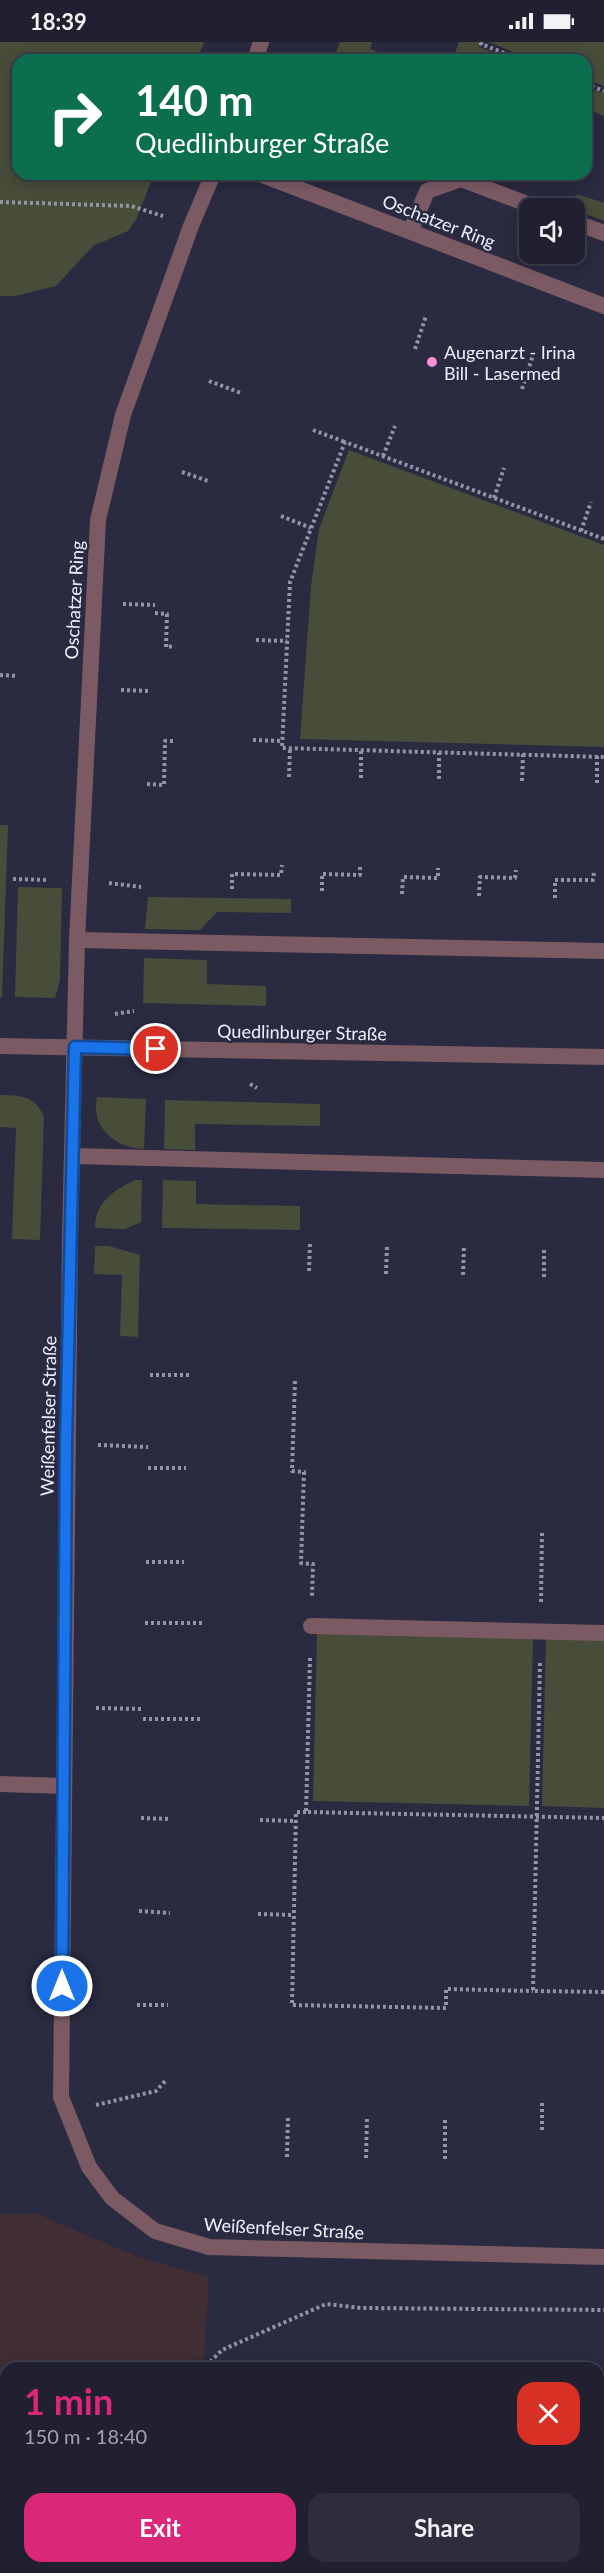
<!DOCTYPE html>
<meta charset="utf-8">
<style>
body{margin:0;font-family:Lato,sans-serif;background:#2d2d3c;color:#f1f3f6;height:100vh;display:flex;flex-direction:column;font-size:22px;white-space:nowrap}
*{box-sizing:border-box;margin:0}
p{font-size:20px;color:#a2a3ab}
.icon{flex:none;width:33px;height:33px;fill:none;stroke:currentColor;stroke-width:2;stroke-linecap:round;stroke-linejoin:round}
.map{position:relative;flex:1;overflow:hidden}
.side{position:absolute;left:0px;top:2320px;width:604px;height:212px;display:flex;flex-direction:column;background:#202030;border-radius:18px 18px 0 0;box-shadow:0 3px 15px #0003,0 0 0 2px #3d3e4c}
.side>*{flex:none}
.banner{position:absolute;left:12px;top:12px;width:580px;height:126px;border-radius:18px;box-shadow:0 3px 15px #0003,0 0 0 2px #3d3e4c;background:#0b6e4f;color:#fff;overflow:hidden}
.buttons{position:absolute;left:519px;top:156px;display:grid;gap:12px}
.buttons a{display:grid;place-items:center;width:66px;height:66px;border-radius:12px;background:#202030;box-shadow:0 3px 15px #0003,0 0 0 2px #3d3e4c;font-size:30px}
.pin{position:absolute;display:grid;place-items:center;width:51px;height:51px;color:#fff;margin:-26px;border:3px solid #fff;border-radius:50%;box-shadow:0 2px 6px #0007}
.me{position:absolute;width:66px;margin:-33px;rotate:0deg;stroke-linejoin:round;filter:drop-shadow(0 0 4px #0008)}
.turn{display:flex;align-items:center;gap:21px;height:126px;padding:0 24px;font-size:27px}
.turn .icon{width:78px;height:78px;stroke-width:2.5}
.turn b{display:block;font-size:42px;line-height:51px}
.round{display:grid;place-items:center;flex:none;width:63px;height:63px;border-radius:18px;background:#2d2d3c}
.summary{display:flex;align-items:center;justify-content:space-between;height:102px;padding:0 24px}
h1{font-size:36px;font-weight:700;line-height:45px;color:#db2777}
.action{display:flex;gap:12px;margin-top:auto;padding:12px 24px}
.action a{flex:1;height:69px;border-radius:18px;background:#db2777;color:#fff;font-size:24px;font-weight:700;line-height:69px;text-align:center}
.action a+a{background:#2d2d3c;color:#f1f3f6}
.status{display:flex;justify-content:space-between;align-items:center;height:42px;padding:0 30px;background:#202030;direction:ltr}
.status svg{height:16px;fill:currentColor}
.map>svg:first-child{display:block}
.commercial{fill:#412e35}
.green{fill:#474d39}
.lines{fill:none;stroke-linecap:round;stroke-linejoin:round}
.path{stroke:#9394a6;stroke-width:4;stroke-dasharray:3 3;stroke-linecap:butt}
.service{stroke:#7b5a63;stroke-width:16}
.minor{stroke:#7b5a63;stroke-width:16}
.tertiary{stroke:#7b5a63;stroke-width:16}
.rail-casing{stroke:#9a9aac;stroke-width:7}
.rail{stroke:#2a2a40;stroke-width:4.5;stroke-dasharray:14;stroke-linecap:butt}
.route-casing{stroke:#114b97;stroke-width:15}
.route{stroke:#1a73e8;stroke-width:10}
.poi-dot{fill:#f391d6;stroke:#2a2a40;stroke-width:2}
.labels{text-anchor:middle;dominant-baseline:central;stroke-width:5;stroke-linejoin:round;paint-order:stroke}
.street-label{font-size:18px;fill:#eeeffe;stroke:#2a2a40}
.poi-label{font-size:18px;fill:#eeeffe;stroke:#2a2a40;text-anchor:start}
</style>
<div class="status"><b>18:39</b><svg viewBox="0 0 49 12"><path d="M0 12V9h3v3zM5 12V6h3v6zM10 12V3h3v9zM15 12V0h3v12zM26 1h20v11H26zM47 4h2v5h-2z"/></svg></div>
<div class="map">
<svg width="604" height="2531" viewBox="0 0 604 2531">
<rect width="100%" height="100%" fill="#2a2a40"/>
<polygon class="commercial" points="0,2172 37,2172 141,2216 209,2235 204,2317 102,2326 6,2326 6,2335 0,2336"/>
<g class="green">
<polygon points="0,0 204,0 197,18 18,18 18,132 154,132 136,178 128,189 93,204 56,244 15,254 0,254"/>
<polygon points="340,0 372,0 370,7 399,18 333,18"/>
<polygon points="459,0 479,0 479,5 515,18 455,18 453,17"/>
<polygon points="488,0 604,0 604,44 587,38 586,18 535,18"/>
<polygon points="586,45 604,51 604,74 587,67"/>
<polygon points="577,152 604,161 604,179 571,166"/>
<polygon points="349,408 604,503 604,705 300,697 311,544 319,487"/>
<polygon points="0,783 8,783 2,955 0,955"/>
<polygon points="18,845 62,846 60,938 55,956 15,955"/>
<polygon points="148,855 291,857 291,871 217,870 200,888 145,887"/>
<polygon points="144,916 207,918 207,942 266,944 266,964 143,961"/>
<path d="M0 1053C20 1053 36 1054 44 1075L40 1198 12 1197 16 1086 0 1085Z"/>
<path d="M97 1055 146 1057 144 1107C116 1106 90 1086 97 1055Z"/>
<polygon points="165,1058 320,1062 320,1084 195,1082 195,1108 164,1107"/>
<path d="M135 1138H142L141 1180 125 1187 95 1186C95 1160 114 1148 135 1138Z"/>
<polygon points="163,1138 196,1139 196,1162 300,1164 300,1188 162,1186"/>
<polygon points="95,1204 109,1204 140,1213 138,1295 120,1294 122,1233 94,1232"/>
<polygon points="317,1591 533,1597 529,1764 313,1759"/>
<polygon points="546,1596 604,1597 604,1766 542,1764"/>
</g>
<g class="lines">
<g class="path">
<polyline points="482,0 481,2 522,18"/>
<polyline points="586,42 604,49"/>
<polyline points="0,160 131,164 163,174"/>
<polyline points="415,307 426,274"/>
<polyline points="209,339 241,351"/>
<polyline points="522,347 533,313"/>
<polyline points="313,388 345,400"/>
<polyline points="383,414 395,384"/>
<polyline points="182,430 208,439"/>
<polyline points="494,456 504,426"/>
<polyline points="281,474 311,486"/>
<polyline points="581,489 591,460"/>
<polyline points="604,497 345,400 290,540 282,706 604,715"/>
<polyline points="123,562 155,563"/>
<polyline points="155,571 167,572 166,605 175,604"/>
<polyline points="256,598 287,599"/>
<polyline points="0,633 18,634"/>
<polyline points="121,648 151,649"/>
<polyline points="253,698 282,699"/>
<polyline points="289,735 290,707"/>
<polyline points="361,736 361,708"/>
<polyline points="439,737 439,711"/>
<polyline points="522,739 523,712"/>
<polyline points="597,741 597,714"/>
<polyline points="147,742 164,743 165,699 173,699"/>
<polyline points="13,837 48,838"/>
<polyline points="109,841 141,845"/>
<polyline points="232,847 232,832 281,833 282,823"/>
<polyline points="322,849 322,832 360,833 360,825"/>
<polyline points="402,852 403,835 438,836 438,826"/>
<polyline points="479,854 480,835 515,836 516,828"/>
<polyline points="555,856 555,838 593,838 594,830"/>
<polyline points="115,972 134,969"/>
<polyline points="250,1042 257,1046"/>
<polyline points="309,1229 310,1201"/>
<polyline points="386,1232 387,1203"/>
<polyline points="463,1233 464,1204"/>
<polyline points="544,1235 544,1206"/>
<polyline points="150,1333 189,1333"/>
<polyline points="295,1339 292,1429 304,1430 301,1521 313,1522 312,1554"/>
<polyline points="98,1403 148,1405"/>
<polyline points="148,1426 186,1426"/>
<polyline points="146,1520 184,1520"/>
<polyline points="541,1560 542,1491"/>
<polyline points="145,1581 203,1581"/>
<polyline points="310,1616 306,1770 604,1776"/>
<polyline points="540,1621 533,1949 604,1950"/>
<polyline points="96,1666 143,1667"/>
<polyline points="143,1677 202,1677"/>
<polyline points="306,1770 296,1770 292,1963 446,1966 446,1947 533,1949"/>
<polyline points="141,1776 171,1777"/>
<polyline points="260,1778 295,1779"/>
<polyline points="139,1869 170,1871"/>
<polyline points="258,1872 294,1873"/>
<polyline points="137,1963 168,1963"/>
<polyline points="96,2063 156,2049 166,2038"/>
<polyline points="542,2088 542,2059"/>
<polyline points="287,2115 288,2074"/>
<polyline points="366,2116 367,2075"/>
<polyline points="445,2117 445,2077"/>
<polyline points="176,2326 206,2324 222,2308 326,2262 361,2266 604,2268"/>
<polyline points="0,2346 6,2345"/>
</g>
<g class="service">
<polyline points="574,180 604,191"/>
<polyline points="411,188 427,149 461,137 538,166"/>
<polyline points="311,1584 604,1591"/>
</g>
<g class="minor">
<polyline points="255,18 261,0"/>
<polyline points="213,132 191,184 123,373 98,478 77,898 70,1195 61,2055 89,2125 112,2156 155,2189 209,2205 604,2215"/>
<polyline points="260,132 604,264"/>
<polyline points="77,898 604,909"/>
<polyline points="72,1114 604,1128"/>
<polyline points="0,1742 64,1744"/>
</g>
<polyline class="tertiary" points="0,1004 604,1015"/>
<g class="rail-casing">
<g id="rail">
<polyline points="598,2388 604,2388"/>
<polyline points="0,2435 6,2434"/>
<polyline points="0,2474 6,2473"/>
<polyline points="598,2475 604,2475"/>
</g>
</g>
<use href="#rail" class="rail"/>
</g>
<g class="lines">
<g class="route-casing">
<polyline id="route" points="62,1944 66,1402 75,1005 156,1007"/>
</g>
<use href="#route" class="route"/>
</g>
<circle class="poi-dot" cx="432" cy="320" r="6"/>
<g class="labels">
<g class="street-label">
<text transform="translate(439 179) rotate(21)">Oschatzer Ring</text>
<text transform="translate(74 558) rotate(-87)">Oschatzer Ring</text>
<text transform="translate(302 990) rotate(1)">Quedlinburger Straße</text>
<text transform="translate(48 1374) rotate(-89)">Weißenfelser Straße</text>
<text transform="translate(284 2186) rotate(3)">Weißenfelser Straße</text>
</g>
<g class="poi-label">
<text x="444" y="310">Augenarzt - Irina<tspan x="444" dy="21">Bill - Lasermed</tspan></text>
</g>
</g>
</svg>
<div class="buttons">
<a><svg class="icon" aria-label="sound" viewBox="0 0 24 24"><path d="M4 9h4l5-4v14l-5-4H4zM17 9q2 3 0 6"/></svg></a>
</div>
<div class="pin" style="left:156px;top:1007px;background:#d93025"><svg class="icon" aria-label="arrive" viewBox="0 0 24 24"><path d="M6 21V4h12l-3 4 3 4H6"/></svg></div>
<svg class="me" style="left:62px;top:1944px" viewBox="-20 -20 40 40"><circle r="17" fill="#1a73e8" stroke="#fff" stroke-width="3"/><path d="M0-11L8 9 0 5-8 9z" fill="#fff"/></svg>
<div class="banner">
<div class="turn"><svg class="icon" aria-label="right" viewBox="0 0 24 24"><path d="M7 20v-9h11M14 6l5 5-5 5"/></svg><div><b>140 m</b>Quedlinburger Straße</div></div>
</div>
<section class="side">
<div class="summary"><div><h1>1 min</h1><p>150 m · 18:40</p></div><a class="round" style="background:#d93025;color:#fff"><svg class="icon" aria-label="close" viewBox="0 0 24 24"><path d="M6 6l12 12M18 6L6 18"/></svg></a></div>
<div class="action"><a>Exit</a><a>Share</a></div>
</section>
</div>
